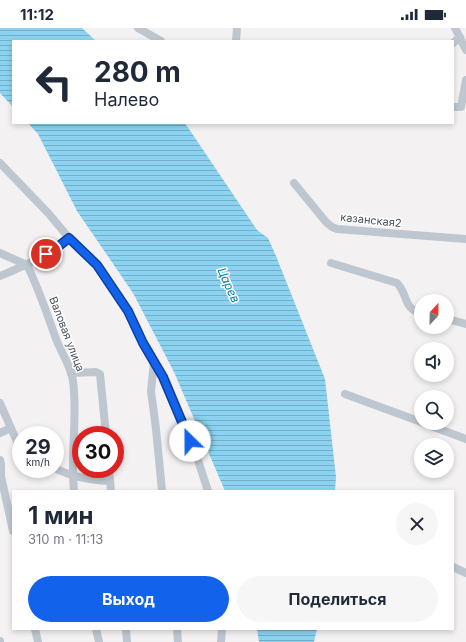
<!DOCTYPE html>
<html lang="ru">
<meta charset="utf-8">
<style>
body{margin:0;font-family:Inter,sans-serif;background:#f6f6f7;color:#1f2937;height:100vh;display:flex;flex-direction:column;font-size:15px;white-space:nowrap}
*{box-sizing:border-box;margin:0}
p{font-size:13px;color:#747a83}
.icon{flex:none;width:22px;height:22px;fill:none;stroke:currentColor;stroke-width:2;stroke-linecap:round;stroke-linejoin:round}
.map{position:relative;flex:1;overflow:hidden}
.side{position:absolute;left:12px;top:462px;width:442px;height:140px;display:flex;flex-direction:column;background:#fff;border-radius:0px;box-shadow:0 2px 6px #0003}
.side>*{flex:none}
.hud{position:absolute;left:12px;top:12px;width:442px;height:84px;border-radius:0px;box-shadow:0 2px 6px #0003;background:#fff;color:#1f2937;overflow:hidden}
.needle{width:26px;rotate:22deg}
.controls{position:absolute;left:414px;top:266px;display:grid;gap:8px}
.controls a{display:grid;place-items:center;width:40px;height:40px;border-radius:50%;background:#fff;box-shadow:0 2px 6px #0003;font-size:20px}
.speed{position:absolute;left:12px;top:398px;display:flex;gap:8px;font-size:20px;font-weight:700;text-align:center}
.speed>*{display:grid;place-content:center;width:52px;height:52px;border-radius:50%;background:#fff;box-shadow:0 2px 6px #0003;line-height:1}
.speed small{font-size:10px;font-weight:400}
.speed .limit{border:6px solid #d22;background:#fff;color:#111}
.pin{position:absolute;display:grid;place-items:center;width:34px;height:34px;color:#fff;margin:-17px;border:2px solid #fff;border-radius:50%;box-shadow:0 1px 4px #0007}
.me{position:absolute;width:44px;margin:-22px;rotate:337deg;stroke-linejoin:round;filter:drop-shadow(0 0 3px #0008)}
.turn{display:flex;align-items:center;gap:14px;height:84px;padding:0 16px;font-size:18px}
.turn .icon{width:52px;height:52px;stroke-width:2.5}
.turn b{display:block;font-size:28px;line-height:34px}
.round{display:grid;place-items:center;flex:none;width:42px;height:42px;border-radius:21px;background:#f6f6f7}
.head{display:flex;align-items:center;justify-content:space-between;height:68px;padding:0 16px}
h1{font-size:24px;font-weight:700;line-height:30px}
.primary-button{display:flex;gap:8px;margin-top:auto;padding:8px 16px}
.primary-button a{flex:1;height:46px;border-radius:24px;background:#1362eb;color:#fff;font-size:16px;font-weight:700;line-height:46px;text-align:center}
.primary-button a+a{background:#f6f6f7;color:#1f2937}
.status{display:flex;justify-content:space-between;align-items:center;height:28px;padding:0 20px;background:#fff;direction:ltr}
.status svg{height:11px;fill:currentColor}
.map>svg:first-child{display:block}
.water{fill:url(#water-rules)}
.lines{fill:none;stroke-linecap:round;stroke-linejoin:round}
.minor{stroke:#bec7d0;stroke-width:8}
.route-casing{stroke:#0c4099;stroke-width:10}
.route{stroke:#1362eb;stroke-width:7}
.labels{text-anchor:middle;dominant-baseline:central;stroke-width:3;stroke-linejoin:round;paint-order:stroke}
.street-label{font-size:11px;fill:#48535f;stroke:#fff}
.water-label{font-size:12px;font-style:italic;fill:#087dab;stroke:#fff}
</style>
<div class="status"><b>11:12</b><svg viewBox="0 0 49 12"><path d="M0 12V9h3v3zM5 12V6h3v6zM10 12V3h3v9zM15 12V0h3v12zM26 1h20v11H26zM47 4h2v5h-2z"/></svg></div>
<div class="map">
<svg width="466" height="614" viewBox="0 0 466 614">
<defs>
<pattern id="water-rules" width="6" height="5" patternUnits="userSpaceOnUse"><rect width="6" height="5" fill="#8bd3f0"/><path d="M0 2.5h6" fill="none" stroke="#74aec6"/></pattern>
</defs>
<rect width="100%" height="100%" fill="#f3f1f1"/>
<g class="water">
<polygon points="0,0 82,0 96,13 13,13 13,79 0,65"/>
<polygon points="28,95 184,95 187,98 257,202 268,210 276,228 325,351 336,449 335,463 225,463 174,344 133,265 77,183 38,106"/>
<polygon points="257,601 317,601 314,614 259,614"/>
</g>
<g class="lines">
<g class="minor">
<polyline points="138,0 161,13"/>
<polyline points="455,0 466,22"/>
<polyline points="236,13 237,0"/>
<polyline points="453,15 460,9"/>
<polyline points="453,79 461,79 466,52"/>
<polyline points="0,135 49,186 69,210 97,237 128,283 143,315 163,349 196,426 208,463"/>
<polyline points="294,155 326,194 332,199 337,201 466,211"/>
<path d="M0 225 27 237C39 261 47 286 56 311 61 324 71 338 73 353 78 390 70 427 74 463"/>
<path d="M331 235 397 255C408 266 403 281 421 285"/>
<path d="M0 248C25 238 48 227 69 210"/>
<polyline points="447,291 466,296"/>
<polyline points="154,334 151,363 156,401 162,463"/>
<polyline points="71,345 96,344 100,346 106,407"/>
<polyline points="345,366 421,394"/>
<polyline points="0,375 11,400 0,405"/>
<polyline points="423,395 466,411"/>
<polyline points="11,400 18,416 21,419"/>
<polyline points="0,432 1,436 1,451"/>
<path d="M55 440C71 449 91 452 110 453"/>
<polyline points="109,441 111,463"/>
<polyline points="1,448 13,503"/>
<polyline points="453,539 466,545"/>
<polyline points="35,601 38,614"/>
<polyline points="96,601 99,614"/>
<polyline points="126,601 127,614"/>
<polyline points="177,601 178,614"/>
<polyline points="0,613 0,614"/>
<polyline points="221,614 222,601"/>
</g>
</g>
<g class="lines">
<g class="route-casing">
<polyline id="route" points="46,226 55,221 69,210 97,237 128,283 143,315 163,349 190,413"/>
</g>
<use href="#route" class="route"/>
</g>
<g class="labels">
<g class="street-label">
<text transform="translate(371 192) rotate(6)">казанская2</text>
<text transform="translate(67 306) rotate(69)">Валовая улица</text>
</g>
<g class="water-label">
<text transform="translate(229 257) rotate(66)">Царев</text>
</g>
</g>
</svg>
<div class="controls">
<a><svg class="needle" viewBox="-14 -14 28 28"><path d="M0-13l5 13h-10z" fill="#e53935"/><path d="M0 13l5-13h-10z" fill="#747a83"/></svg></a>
<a><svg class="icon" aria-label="sound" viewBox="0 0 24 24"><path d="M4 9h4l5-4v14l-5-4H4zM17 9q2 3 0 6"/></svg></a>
<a><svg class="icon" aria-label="search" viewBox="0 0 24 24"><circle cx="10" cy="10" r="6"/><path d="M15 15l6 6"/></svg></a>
<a><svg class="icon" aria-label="layers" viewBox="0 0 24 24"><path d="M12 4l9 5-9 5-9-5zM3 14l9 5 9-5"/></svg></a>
</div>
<div class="speed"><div>29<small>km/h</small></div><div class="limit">30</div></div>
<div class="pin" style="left:46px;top:226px;background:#d93025"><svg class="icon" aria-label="arrive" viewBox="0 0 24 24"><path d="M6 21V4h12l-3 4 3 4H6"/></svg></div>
<svg class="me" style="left:190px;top:413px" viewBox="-20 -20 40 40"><circle r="19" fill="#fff"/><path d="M0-13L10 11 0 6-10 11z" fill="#1362eb"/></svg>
<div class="hud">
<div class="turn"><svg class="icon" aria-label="left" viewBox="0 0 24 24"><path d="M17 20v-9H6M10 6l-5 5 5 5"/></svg><div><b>280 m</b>Налево</div></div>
</div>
<section class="side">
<div class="head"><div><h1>1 мин</h1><p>310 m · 11:13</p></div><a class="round"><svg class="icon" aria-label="close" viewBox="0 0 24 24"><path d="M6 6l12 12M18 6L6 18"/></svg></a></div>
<div class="primary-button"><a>Выход</a><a>Поделиться</a></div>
</section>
</div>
